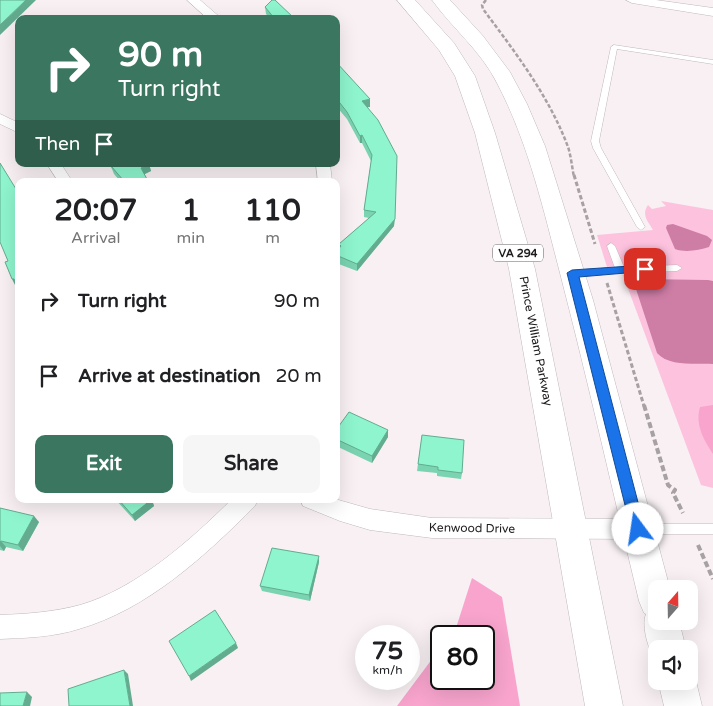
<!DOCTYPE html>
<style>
body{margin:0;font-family:"Varela Round",sans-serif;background:#f6f6f6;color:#202124;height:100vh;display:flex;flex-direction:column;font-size:19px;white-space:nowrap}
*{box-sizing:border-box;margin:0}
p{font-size:16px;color:#757577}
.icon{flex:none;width:28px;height:28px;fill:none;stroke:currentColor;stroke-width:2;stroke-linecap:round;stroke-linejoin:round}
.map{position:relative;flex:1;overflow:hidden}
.drawer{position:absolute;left:15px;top:178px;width:325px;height:325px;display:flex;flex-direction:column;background:#fff;border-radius:10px;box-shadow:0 5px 20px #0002}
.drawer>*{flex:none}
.guide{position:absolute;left:15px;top:15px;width:325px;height:152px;border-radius:10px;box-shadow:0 5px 20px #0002;background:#3b7660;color:#fff;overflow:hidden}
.needle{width:32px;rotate:20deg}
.fabs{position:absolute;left:648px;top:580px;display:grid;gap:10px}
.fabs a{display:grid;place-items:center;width:50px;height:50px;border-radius:10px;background:#fff;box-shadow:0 5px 20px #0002;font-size:25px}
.speed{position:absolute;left:355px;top:625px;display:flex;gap:10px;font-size:25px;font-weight:700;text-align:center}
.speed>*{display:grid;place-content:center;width:65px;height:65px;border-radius:50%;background:#fff;box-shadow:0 5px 20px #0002;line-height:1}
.speed small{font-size:12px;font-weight:400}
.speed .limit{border:2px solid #111;border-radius:8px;background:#fff;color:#111}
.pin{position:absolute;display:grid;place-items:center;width:42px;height:42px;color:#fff;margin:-21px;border-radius:10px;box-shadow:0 2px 8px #0006}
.me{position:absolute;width:55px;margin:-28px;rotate:346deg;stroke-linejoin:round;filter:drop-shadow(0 0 4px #0008)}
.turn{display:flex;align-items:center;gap:18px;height:105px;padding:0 20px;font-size:22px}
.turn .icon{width:65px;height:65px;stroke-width:2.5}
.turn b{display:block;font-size:35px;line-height:42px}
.then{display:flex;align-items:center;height:48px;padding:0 20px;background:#0003;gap:10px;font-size:19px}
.eta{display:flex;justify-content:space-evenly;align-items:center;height:85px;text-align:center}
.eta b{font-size:30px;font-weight:800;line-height:35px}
.action{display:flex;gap:10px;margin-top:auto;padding:10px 20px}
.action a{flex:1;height:58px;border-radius:10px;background:#3b7660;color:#fff;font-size:20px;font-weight:800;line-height:58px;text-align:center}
.action a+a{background:#f6f6f6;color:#202124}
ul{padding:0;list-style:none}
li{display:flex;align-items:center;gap:15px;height:75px;padding:0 20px}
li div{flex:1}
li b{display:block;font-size:19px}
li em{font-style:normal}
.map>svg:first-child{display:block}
.green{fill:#fdc3de}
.forest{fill:#f8a4cd}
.water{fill:#ce7da5}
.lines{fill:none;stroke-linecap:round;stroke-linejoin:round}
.lane-casing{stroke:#c0b8bc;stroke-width:1}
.street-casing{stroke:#c0b8bc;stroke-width:1}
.highway-casing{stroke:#c0b8bc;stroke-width:1}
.path-far2{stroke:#a7a1a4;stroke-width:2.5;stroke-dasharray:4 2;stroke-linecap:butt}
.path-far1{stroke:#a7a1a4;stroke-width:3;stroke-dasharray:4.5 2.5;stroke-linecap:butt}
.path{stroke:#a7a1a4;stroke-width:4;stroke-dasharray:6 3;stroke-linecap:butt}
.lane{fill:#fff;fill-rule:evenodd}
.street{fill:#fff;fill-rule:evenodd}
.highway{fill:#fff;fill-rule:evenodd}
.wall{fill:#7ad3b1}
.shaded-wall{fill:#63ac90}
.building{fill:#8ef5ce;stroke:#63ac90}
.route{fill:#1a73e8;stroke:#114b97}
.labels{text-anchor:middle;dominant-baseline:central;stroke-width:4;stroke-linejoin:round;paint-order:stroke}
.shield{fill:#fff;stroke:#625f61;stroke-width:1}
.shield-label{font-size:11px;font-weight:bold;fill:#1e1b1d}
.street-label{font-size:12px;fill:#1e1b1d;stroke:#fff}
</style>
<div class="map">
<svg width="713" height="706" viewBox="0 0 713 706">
<rect width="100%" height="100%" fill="#f8f0f3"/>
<path class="green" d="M661 201 713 210V488L701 485 623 275 647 273 643 264 607 267 597 235 653 230C648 221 641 215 648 205L652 209 666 206Z"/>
<g class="forest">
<path d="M713 405V454C703 439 695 424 700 407Z"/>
<polygon points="472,578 502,597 520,706 397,706 441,647 441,679 484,679 484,636 450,636 456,628"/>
</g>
<g class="water">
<path d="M673 224 707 236 712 240 709 247C699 250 686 253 675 249L666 228 667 225Z"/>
<path d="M641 279 708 280 713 281V364C696 363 669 367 657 353L635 286 634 283Z"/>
</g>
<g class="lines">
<g class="lane-casing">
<g id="lane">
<polygon points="614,45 713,60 713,64 617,49 599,141 601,148 645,227 641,230 637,227 593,148 591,141 611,47"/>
<polygon points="611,243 615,246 624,267 677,265 682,268 677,271 570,275 568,273 573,270 615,268 607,246"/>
<polygon points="641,524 713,524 713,534 641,534 637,533 635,529 637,525"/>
</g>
</g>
<g class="street-casing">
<g id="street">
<polygon points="187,0 200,0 222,19 208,19"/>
<polygon points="626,0 656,0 713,8 713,16 632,3"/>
<polygon points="0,114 19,123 19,133 0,124"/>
<polygon points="47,164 61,164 72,181 58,181"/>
<polygon points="316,164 330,164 332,181 318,181"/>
<path d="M232 499H258L255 506C205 556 148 609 79 629 54 637 26 638 0 639V615C27 614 54 612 80 605 136 589 192 539 232 499Z"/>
<polygon points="300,499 335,499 370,509 432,518 638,519 646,522 649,529 646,536 638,539 432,538 370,530 340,521 303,506"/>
</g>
</g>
<g class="highway-casing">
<g id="highway">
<polygon points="397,0 415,0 454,43 475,76 495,133 535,269 623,706 585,706 509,269 475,133 455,76 439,50"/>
<path d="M432 0H450L483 36 510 72 527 104 545 146 593 300 670 589H656V621H679L686 649H656V662C649 651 641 627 646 614L644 613 639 601C613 493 589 385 561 277 544 212 529 144 497 83 481 51 453 29 432 0Z"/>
<polygon points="689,667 696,681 702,706 664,706 658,681 689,681"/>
</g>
</g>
<path class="path-far2" d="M486 0 482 5 483 9C515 52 549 96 568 147 571 156 572 167 574 177"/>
<g class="path-far1">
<polyline points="574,175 595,244"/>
<polyline points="607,283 644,406"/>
</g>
<g class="path">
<polyline points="644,405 668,485 675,490 673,493 683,513"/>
<polyline points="698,545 713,579"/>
</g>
<use href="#lane" class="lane"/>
<use href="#street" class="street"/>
<use href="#highway" class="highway"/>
</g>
<g class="wall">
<polygon points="265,7 295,19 270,19 266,14"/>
<polygon points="336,62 370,107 367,107 394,226 357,271 336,263 336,252 339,248 339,244 369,218 364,217 364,210 371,161 362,143 360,143 347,119 336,106"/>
<polygon points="109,164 149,164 151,171 144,174 148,181 120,181 114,174 112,169"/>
<polygon points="336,430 388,430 388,437 372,463 336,446"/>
<polygon points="422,435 462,473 461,479 437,476 437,473 417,471"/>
<polygon points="115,499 158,499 153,503 154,506 135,521"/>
<polygon points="0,508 39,522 23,551 6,547 4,551 0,550"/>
<polygon points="319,562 310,601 262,591 260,586"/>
</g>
<g class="shaded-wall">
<polygon points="26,0 36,0 0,35 0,25"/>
<polygon points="370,99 370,107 362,108 362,101"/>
<polygon points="362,135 362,143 360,143 360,136"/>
<polygon points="149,164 151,171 143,175 141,168"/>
<polygon points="395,219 394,226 357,271 357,264"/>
<polygon points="12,279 14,279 18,286 16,287"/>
<polygon points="388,430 388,437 372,463 372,456"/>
<polygon points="150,499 158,499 153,503 154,506 135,521 132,515"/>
<polygon points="34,516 39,522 23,551 18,545"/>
<polygon points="1,541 6,547 4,551 0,546 0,542"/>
<polygon points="319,556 319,562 310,601 309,595"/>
<polygon points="236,643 238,648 191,681 189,676"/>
<polygon points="124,670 128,674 133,706 130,706"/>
<polygon points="27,692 32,697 30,706 23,706"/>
</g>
<g class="building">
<polygon points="0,0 26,0 0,25"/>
<polygon points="272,0 275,0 295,19 275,19 265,7"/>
<polygon points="336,62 370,99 362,101 378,120 397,156 395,219 357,264 336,255 336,252 341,246 339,244 376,212 364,210 372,155 362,135 360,136 347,112 336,98 336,97 340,96 336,92"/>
<polygon points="0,163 16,189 18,189 19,190 19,290 14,279 12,279 5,262 8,261 0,242"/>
<polygon points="112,164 148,164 141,168 148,181 124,181 111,166 113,166"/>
<polygon points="349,412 388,430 372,456 336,439 336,430"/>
<polygon points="422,435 464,440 462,473 438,470 438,467 418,464"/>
<polygon points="118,499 151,499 151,500 132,515"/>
<polygon points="0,508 34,516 18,545 1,541 0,542"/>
<polygon points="272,548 319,556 309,595 260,586"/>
<polygon points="215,610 236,643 189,676 169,641"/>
<polygon points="124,670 130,706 69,706 68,689"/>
<polygon points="27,692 23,706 0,706 0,693"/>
</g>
<polygon class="route" points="645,265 650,269 649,271 579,277 645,529 643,534 638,536 633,534 631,529 567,273 572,270"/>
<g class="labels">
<rect class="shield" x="493" y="244.5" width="50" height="17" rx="4"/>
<g class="shield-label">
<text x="518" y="253">VA 294</text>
</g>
<g class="street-label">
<text transform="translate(536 341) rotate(79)">Prince William Parkway</text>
<text transform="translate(472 528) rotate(1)">Kenwood Drive</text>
</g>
</g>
</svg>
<div class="fabs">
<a><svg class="needle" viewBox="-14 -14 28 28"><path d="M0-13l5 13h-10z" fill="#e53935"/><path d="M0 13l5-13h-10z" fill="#757577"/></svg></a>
<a><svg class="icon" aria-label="sound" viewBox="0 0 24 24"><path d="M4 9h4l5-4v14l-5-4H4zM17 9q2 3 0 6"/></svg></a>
</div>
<div class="speed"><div>75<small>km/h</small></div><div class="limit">80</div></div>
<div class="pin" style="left:645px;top:269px;background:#d93025"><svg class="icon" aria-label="arrive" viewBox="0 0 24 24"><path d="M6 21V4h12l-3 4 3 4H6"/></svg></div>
<svg class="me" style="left:638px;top:529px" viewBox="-20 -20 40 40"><circle r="19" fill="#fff"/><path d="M0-13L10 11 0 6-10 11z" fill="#1a73e8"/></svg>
<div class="guide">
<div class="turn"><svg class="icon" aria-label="right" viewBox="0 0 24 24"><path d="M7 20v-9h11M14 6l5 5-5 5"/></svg><div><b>90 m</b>Turn right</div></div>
<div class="then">Then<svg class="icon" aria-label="arrive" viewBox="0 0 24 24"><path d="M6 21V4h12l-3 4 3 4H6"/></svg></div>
</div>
<section class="drawer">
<div class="eta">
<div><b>20:07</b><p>Arrival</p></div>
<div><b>1</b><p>min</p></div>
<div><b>110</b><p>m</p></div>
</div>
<ul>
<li><svg class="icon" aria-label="right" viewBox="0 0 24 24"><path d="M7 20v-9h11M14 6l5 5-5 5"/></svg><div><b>Turn right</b></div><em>90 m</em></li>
<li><svg class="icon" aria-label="arrive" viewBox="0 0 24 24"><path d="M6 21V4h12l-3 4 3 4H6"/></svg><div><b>Arrive at destination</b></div><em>20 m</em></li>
</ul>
<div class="action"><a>Exit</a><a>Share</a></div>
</section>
</div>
